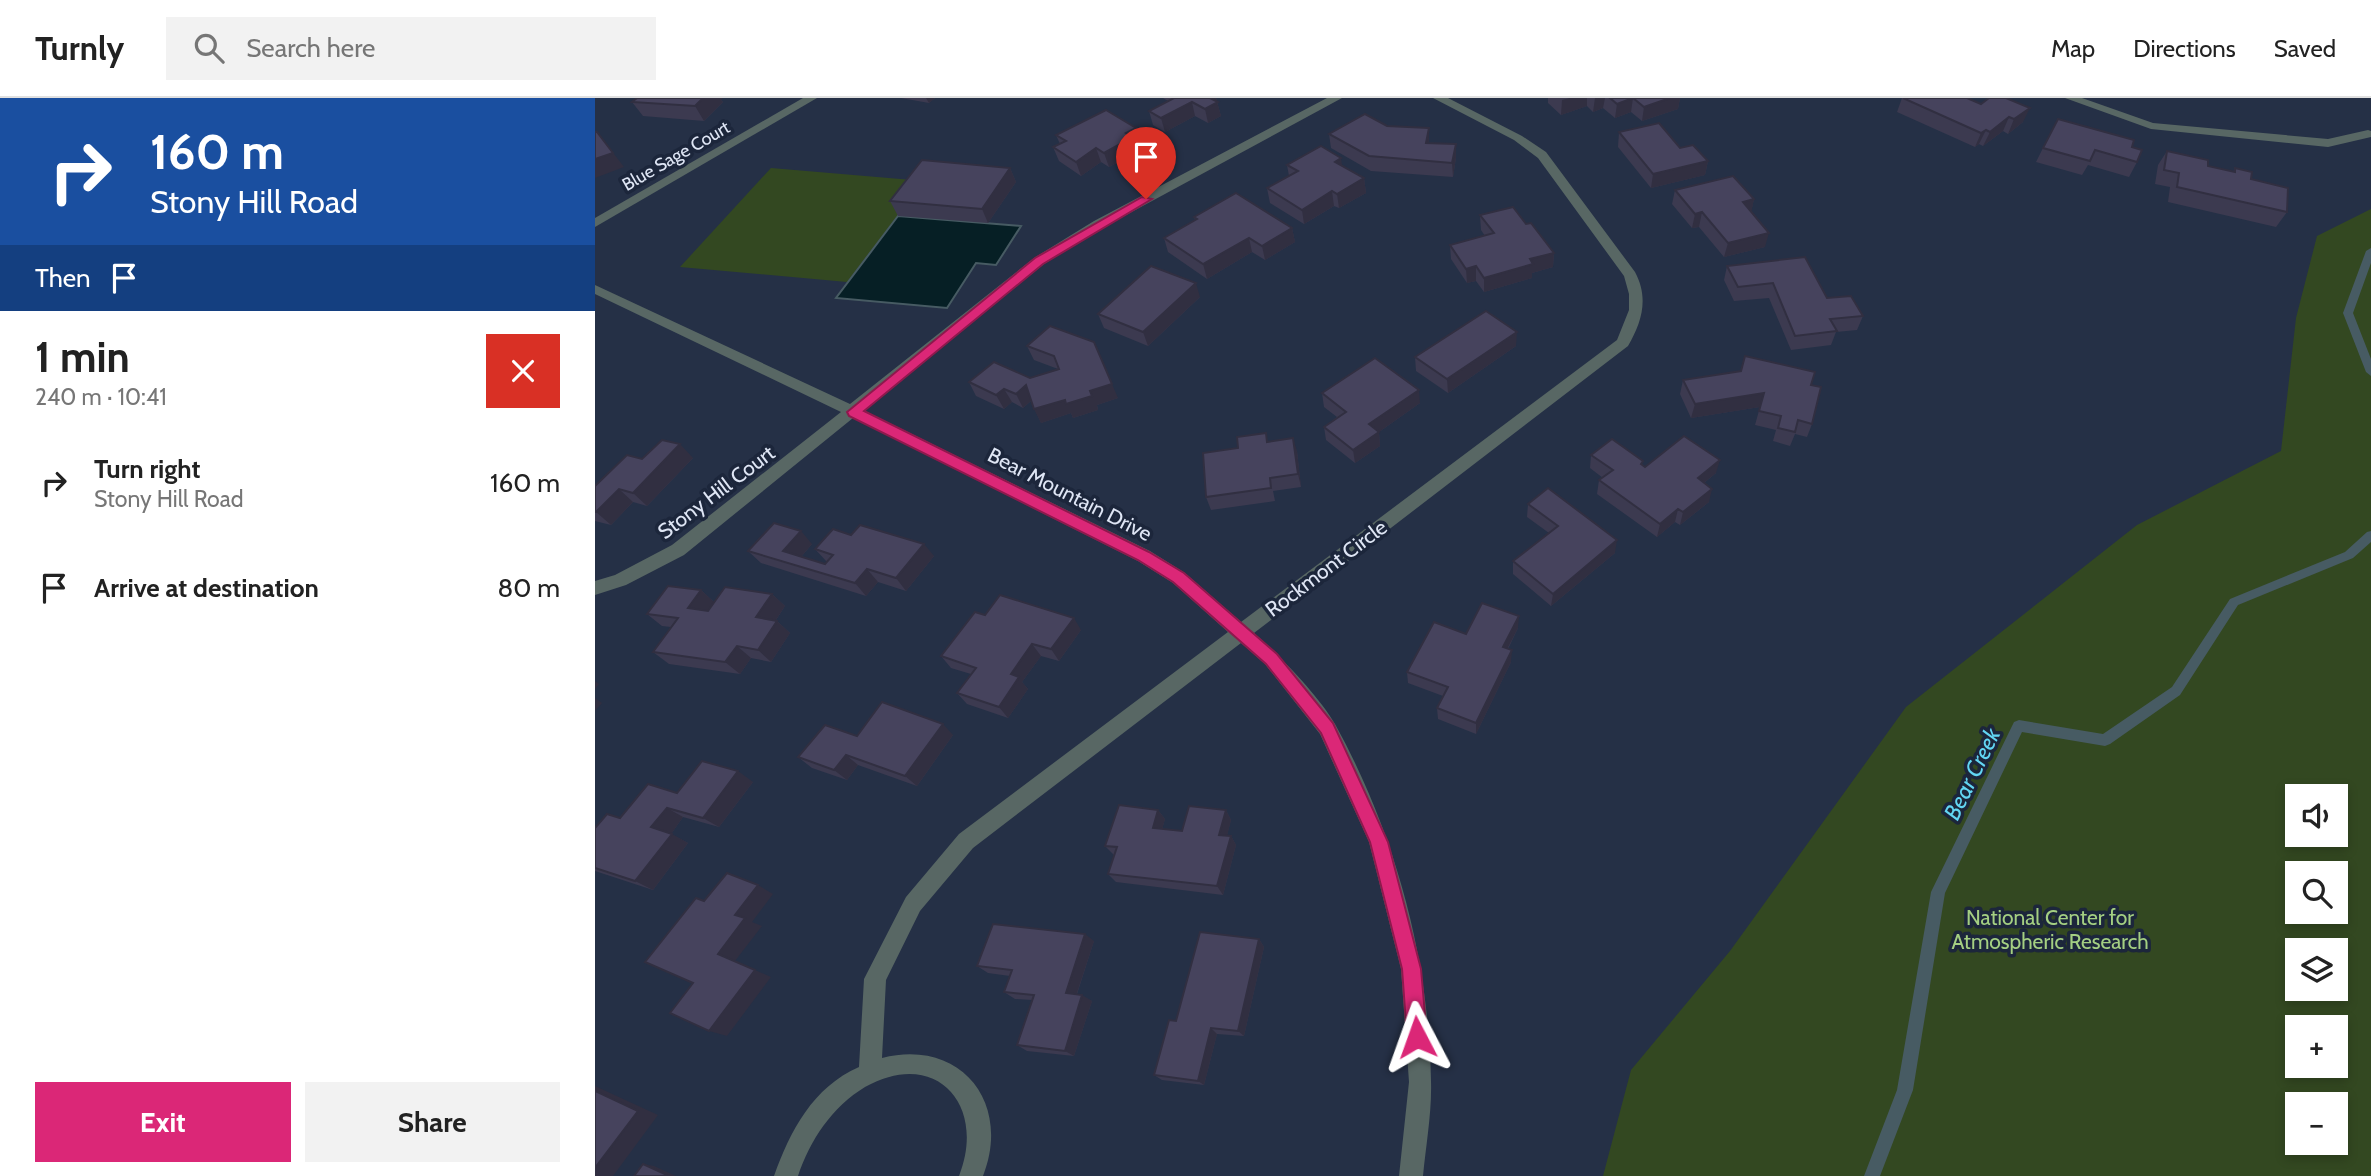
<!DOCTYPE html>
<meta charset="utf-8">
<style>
body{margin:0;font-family:Cabin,sans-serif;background:#f2f2f2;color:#222;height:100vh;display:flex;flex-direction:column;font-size:26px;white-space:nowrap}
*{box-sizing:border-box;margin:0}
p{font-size:23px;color:#767676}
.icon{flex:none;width:38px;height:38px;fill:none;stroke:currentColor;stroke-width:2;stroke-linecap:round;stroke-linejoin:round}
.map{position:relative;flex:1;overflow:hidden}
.details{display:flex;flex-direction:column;background:#fff;width:595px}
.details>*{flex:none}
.banner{background:#1a4fa0;color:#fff;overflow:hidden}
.controls{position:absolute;left:1690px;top:686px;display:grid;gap:14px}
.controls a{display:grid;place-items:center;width:63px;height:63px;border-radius:0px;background:#fff;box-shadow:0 4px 10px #0003;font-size:35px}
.pin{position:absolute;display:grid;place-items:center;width:60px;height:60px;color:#fff;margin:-72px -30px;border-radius:50% 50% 50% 0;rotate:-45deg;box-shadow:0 0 7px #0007}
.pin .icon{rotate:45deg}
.me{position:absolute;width:77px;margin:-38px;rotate:356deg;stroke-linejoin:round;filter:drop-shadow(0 0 5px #0008)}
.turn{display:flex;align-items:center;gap:24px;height:147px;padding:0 35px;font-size:32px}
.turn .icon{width:91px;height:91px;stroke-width:2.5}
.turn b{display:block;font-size:49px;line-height:60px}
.then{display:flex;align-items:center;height:66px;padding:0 35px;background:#0003;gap:14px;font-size:26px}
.round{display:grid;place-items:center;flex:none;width:74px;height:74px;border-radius:0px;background:#f2f2f2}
.overview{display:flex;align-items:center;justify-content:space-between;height:119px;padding:0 35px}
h1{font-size:42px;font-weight:800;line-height:52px}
.primary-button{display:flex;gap:14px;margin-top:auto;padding:14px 35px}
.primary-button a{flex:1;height:80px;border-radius:0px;background:#db2777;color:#fff;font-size:28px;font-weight:800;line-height:80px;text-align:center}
.primary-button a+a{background:#f2f2f2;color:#222}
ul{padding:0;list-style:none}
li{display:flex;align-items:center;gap:21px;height:105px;padding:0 35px}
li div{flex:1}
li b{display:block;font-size:26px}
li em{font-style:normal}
header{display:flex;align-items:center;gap:42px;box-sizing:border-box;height:98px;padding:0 35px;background:#fff;border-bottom:2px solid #e0e0e0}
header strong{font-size:33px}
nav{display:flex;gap:38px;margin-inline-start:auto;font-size:24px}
.search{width:490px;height:63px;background:#f2f2f2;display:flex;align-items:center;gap:18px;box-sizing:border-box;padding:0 24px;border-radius:0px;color:#767676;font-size:26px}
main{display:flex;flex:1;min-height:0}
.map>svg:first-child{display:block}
.green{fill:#334821;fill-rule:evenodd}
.water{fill:#061f25;stroke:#475b63;stroke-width:2}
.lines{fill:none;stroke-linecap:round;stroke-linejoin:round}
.stream{fill:#475b63;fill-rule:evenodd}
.minor{fill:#586764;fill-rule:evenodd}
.wall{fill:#3c3a50}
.shaded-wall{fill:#312f41}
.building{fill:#46435d;stroke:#312f41;stroke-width:2}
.route{fill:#db2777;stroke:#8e194d;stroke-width:2}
.labels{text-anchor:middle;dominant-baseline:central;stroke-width:7;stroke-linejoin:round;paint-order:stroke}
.far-street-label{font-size:18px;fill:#dfe6f5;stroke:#1c263b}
.street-label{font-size:21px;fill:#dfe6f5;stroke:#1c263b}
.park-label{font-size:21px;fill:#a4cf82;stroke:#1c263b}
.water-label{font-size:23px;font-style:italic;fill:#62d6f3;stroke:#1c263b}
</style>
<header>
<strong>Turnly</strong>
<div class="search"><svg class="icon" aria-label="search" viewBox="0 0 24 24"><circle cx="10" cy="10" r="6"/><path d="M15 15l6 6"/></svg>Search here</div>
<nav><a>Map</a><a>Directions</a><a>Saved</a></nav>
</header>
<main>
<section class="details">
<div class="banner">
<div class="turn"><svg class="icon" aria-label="right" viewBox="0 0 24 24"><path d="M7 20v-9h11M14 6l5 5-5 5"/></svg><div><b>160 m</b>Stony Hill Road</div></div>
<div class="then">Then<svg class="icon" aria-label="arrive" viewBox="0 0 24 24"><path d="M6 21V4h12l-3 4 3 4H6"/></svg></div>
</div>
<div class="overview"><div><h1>1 min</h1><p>240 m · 10:41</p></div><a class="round" style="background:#d93025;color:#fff"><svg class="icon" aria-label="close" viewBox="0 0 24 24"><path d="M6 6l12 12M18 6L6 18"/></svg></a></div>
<ul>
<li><svg class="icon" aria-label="right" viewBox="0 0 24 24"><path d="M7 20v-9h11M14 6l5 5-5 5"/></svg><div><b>Turn right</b><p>Stony Hill Road</p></div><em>160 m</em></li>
<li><svg class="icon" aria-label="arrive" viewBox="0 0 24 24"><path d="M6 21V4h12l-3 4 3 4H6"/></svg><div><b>Arrive at destination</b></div><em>80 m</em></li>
</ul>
<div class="primary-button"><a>Exit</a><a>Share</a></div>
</section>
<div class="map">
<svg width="1776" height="1078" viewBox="0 0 1776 1078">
<rect width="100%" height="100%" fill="#253046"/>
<g class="green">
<polygon points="176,70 329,83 252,184 85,169"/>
<path d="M1776 111V1078H1008L1036 972 1135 853 1311 609 1542 427 1686 353 1701 220 1722 138ZM1703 698H1741V737H1703ZM1703 775H1741V814H1703ZM1741 852V891H1703V852ZM1703 929H1741V968H1703ZM1703 1006H1741V1045H1703Z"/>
</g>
<polygon class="water" points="303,118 426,128 401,167 381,165 352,210 241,200"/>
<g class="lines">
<g class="stream">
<polygon points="1776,150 1776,165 1758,215 1776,261 1776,278 1771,274 1748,215 1771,153"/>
<polygon points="1776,433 1776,444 1758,460 1643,507 1585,597 1515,646 1510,648 1427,634 1350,795 1318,992 1285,1078 1269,1078 1302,992 1336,794 1419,624 1424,622 1508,636 1577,589 1635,501 1750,454 1772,434"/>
</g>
<g class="minor">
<polygon points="208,0 222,0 0,129 0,120"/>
<path d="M732 0H747L509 129 449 166 268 312 555 453 590 475 646 524 1022 242 1034 212V196L1029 178 943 60 919 42 838 0H853L927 38 951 54 1040 174C1054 200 1047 224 1033 248L659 535C683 556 724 598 740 626 800 735 834 859 836 983 837 1014 831 1047 828 1078H804L814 984 806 871 774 744 725 636 670 566 646 545 378 750 325 813 291 882 287 960C365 940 417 1004 388 1078H364C392 1007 341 949 270 989 237 1009 215 1042 203 1078H179C195 1033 218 989 264 969L269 881 311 799 364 736 633 534 578 485 543 463 258 320 89 457 31 487 0 497V483L20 477 77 447 246 314 0 196V187L255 306 439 160 499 123Z"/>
<polygon points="1470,0 1487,0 1558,25 1733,41 1773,32 1776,33 1776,39 1733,49 1556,31"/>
</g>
</g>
<g class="wall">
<polygon points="306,0 340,0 334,5"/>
<polygon points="568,0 621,0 626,18 613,25 600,18 570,34 558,27 554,13 573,3"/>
<polygon points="953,0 1085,0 1083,11 1047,23 1036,14 1020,20 1008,10 998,14 992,8 966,17 953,5"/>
<polygon points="1307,0 1375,1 1428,24 1413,36 1408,33 1388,48 1384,46 1380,49 1302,14"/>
<polygon points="126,2 128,4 109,23 48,18 37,4"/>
<polygon points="792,28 834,45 861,60 858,79 776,73 736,50 734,36"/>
<polygon points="1024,34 1085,50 1113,63 1110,77 1056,90 1023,49"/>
<polygon points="461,37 545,44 540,46 543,54 514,69 506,64 486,78 464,63 458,49 465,46"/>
<polygon points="1537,49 1542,64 1534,79 1493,67 1487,77 1441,64 1448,50"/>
<polygon points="1572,53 1613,68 1638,74 1640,70 1656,81 1692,114 1681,129 1573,104 1575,89 1560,86 1563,67"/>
<polygon points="692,67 747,68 769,80 771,95 744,110 739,108 709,126 675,105 672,90 694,78"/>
<polygon points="415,70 421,84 393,125 303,118 295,103"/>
<polygon points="1080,92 1159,101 1156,114 1170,149 1129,159 1104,129 1097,130 1077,106"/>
<polygon points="885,117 931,126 959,155 958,169 937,175 937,180 889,194 881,183 872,185 856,161 855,147 890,138 886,132"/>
<polygon points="599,119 697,130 700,144 670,162 657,154 612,181 573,154 569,140 600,122"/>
<polygon points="1132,168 1232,200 1268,218 1262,232 1241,234 1236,247 1196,252 1174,200 1139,203 1129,182"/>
<polygon points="605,199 553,248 509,230 503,216"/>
<polygon points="455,228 523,300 502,307 503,312 478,320 476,315 446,325 436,303 428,310 417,304 409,311 381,298 374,284 435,280 463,271 439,262 432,248"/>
<polygon points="921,248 853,295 821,273 820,259"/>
<polygon points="1088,282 1216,287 1217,326 1212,339 1200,336 1195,348 1178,343 1181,332 1160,327 1165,309 1096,320 1085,296"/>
<polygon points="727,295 825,305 784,334 785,348 760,365 731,342 729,329 742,319 729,309"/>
<polygon points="673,343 702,353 706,389 678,393 680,403 616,412 611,399 643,350"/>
<polygon points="996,357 1047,367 1050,369 1121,375 1109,385 1114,404 1085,427 1080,424 1062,439 1002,396 1004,382 1008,380 995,370"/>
<polygon points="98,360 52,408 38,404 16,427 0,423 0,388 47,361"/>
<polygon points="933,406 1020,455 956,508 918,476 918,463 954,435 932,419"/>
<polygon points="217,446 206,459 230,466 232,464 220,451 339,458 311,493 283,484 271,498 166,465 153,453"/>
<polygon points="106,492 119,504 177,496 190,508 181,522 195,535 176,564 156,560 145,576 74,566 58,554 76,529 67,528 52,516"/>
<polygon points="390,517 486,532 464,563 446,558 427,584 433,591 413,620 372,606 362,595 376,576 356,570 346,558"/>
<polygon points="923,530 913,551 916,564 881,636 843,621 842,610 848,598 813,585 812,574 871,536"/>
<polygon points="358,637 322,688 263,667 252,682 217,670 203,659 262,638"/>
<polygon points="158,684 124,729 88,719 76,736 93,745 58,792 0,773 0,730 25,720 82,695"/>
<polygon points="563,712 570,721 567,731 587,733 631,712 636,722 632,737 636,738 641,747 628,797 521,784 513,776 519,757 510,748"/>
<polygon points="664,841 669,849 649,938 622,936 609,987 567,982 559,977 581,923"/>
<polygon points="499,843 482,896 497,903 479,958 432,953 422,947 437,902 420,901 409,894 415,878 393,875 382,868"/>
</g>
<g class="shaded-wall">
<polygon points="108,0 128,0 126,2 128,4 109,23 100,8"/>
<polygon points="331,0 340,0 334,5"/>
<polygon points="610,0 621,0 626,18 613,25 610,11"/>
<polygon points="975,0 992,0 992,8 966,17 967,2"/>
<polygon points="1000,0 1010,0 1008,10 998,14"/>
<polygon points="1038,0 1036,14 1020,20 1022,6"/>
<polygon points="1075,0 1085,0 1083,11 1047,23 1049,9"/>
<polygon points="597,4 600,18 570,34 566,20"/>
<polygon points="1435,10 1428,24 1413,36 1419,21"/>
<polygon points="1414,19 1408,33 1388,48 1395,34"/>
<polygon points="541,30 545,44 540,46 543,54 514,69 509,55 531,35"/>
<polygon points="834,30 834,44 831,45"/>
<polygon points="1391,32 1384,46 1380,49 1386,35"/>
<polygon points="2,34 29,69 0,80 0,61"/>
<polygon points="861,46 861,60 858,79 857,65"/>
<polygon points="501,50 506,64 486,78 481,64"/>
<polygon points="746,60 748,74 740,64"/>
<polygon points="1113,63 1110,77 1056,90 1058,76"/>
<polygon points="415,70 421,84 393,125 387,111"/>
<polygon points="769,80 771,95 744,110 742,96"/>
<polygon points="737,93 739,108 709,126 707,112"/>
<polygon points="1159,101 1156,116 1148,104"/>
<polygon points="1107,114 1104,129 1097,130 1100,116"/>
<polygon points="697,130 700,144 670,162 667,148"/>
<polygon points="1174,135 1170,149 1129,159 1133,145"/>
<polygon points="654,140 657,154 612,181 608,166"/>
<polygon points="959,155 958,169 937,175 937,180 889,194 889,180 935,161"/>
<polygon points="881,168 881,183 872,185 871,171"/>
<polygon points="601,185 605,199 553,248 548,234"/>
<polygon points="922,234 921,248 853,295 852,281"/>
<polygon points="517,286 523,300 502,307 503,312 478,320 476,315 446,325 439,311"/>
<polygon points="431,287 438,301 428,310 421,296"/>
<polygon points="409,291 417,304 409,311 401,297"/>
<polygon points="824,292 825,305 784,334 785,348 760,365 758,352 774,326"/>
<polygon points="1169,295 1165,309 1096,320 1100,306"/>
<polygon points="698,340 702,353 706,389 703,376"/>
<polygon points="85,346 98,360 52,408 38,395"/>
<polygon points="1125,362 1121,375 1099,393 1103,380"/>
<polygon points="24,391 38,404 16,427 1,414"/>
<polygon points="1117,391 1114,404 1085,427 1088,414"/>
<polygon points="1083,411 1080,424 1062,439 1065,426"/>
<polygon points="206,433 217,446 200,466 188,453"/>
<polygon points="1022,442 1020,455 956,508 958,496"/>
<polygon points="329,446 339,458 311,493 301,480"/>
<polygon points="272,471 283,484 271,498 260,485"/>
<polygon points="106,492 120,505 108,522 93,510"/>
<polygon points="177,496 190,508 175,531 161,519"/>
<polygon points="924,518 923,530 907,561 908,549"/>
<polygon points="479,520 486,532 464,563 456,551"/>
<polygon points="182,523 195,535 176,564 163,552"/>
<polygon points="437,546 446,558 427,584 433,591 413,620 404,609 416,576"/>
<polygon points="142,548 156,560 145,576 130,564"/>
<polygon points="917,552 916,564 881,636 881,625"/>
<polygon points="0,583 4,586 0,591"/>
<polygon points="0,600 7,605 0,613"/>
<polygon points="348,626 358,637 322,688 310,678"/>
<polygon points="251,657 263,667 252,682 239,672"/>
<polygon points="143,673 158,684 124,729 108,720"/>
<polygon points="72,710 88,719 74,739 56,729"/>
<polygon points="563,712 570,721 565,739 558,730"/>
<polygon points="631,712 636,722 630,746 624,737"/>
<polygon points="77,736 93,745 58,792 40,783"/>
<polygon points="636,738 641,747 628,797 622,788"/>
<polygon points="163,787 178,796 157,824 167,828 140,863 176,879 132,938 114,933 123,856 140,817"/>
<polygon points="490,836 499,843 480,901 471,895"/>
<polygon points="664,841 669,849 649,938 643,933"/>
<polygon points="487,897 497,903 479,958 470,953"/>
<polygon points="616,930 622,936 609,987 603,983"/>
<polygon points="0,988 63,1017 18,1078 0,1078"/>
<polygon points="48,1066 59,1068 81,1078 74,1078"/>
</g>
<g class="building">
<polygon points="42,0 108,0 100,8 37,4"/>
<polygon points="579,0 615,0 623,4 610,11 597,4 566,20 554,13"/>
<polygon points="1015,0 1075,0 1049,9 1038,0 1022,6"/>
<polygon points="1308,0 1372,0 1386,6 1394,0 1411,0 1435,10 1419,21 1414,19 1395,34 1391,32 1386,35"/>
<polygon points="511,12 541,30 531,35 538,39 509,55 501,50 481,64 458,49 471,43 461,37"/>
<polygon points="770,16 792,28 834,30 831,45 861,46 857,65 774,58 734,36"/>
<polygon points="1463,21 1539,42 1537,49 1547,52 1542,64 1500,52 1495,63 1448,50"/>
<polygon points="1064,25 1085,50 1098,47 1113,63 1058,76 1024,34"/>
<polygon points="0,34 2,34 18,55 0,61"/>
<polygon points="726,48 746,60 740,64 769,80 742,96 737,93 707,112 672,90 703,73 692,67"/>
<polygon points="1572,53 1613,62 1613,68 1640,74 1640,70 1657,74 1656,81 1693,90 1692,114 1582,89 1584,75 1569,72"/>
<polygon points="327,62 415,70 387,111 295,103"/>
<polygon points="1138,78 1159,101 1148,104 1174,135 1133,145 1107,114 1100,116 1080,92"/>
<polygon points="641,95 697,130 667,148 654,140 608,166 569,140 602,121 599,119"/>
<polygon points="918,109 931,126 936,125 959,155 935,161 938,166 889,180 881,168 871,171 855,147 899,135 885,117"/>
<polygon points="1210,159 1232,200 1256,198 1268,218 1235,221 1242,233 1200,238 1178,185 1143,189 1132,168"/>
<polygon points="556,168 601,185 548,234 503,216"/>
<polygon points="891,213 922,234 852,281 820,259"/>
<polygon points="455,228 499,244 517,286 495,293 497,298 471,306 470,302 439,311 431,287 421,296 409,291 401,297 374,284 399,264 435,280 464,271 459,258 432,248"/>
<polygon points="1150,258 1220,274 1216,287 1226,289 1217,326 1203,322 1200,334 1183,330 1186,318 1164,313 1169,295 1100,306 1088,282 1146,273"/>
<polygon points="780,260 824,292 774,326 784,334 758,352 729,329 751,314 727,295"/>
<polygon points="671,335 672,344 698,340 703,376 675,380 676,390 611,399 608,355 643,350 642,339"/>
<polygon points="1089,338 1125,362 1103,380 1117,391 1088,414 1083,411 1065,426 1004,382 1018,372 996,357 1017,341 1048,363 1046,366 1050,369"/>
<polygon points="67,342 85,346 38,395 24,391 1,414 0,414 0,388 32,357 47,361"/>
<polygon points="953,390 1022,442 958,496 918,463 963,428 933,406"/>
<polygon points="179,425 206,433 188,453 230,466 238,457 220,451 238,431 256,437 265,427 329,446 301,480 272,471 260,485 153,453"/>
<polygon points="73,488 106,492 93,510 113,513 130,489 177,496 161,519 182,523 163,552 142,548 130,564 58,554 83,520 52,516"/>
<polygon points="405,497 479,520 456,551 437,546 416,576 424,579 404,609 362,595 381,570 346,558 380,514 390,517"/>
<polygon points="887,505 924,518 908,549 917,552 881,625 842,610 853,589 812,574 839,524 871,536"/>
<polygon points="287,604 348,626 310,678 251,657 239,672 203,659 230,627 262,638"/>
<polygon points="107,663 143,673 108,720 72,710 56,729 77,736 40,783 0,770 0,730 12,716 25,720 53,686 82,695"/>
<polygon points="524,707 563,712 558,730 587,733 594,708 631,712 624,737 636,738 622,788 513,776 522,749 510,748"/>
<polygon points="132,775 163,787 140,817 150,820 123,856 160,872 114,933 75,915 98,885 50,864 101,800 109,803"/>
<polygon points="398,826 490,836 471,895 487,897 470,953 422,947 439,897 409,894 417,872 382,868"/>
<polygon points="605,834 664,841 643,933 616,930 603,983 559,977 574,922 581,923"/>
<polygon points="0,993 43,1013 0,1070"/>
<polygon points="48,1066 74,1078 39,1078"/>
</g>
<polygon class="route" points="547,99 557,101 448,166 269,313 554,454 589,475 682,556 738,625 793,744 826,871 832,939 829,946 822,949 815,946 812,939 807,871 775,744 726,635 671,566 578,484 543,462 254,318 252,314 440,160"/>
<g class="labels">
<g class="far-street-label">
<text transform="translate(81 58) rotate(-30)">Blue Sage Court</text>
</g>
<g class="street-label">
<text transform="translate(121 394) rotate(-37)">Stony Hill Court</text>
<text transform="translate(475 396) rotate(27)">Bear Mountain Drive</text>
<text transform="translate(731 470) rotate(-37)">Rockmont Circle</text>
</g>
<g class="park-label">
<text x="1455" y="819">National Center for<tspan x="1455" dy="24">Atmospheric Research</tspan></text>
</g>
<g class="water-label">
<text transform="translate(1377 676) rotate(-64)">Bear Creek</text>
</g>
</g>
</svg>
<div class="controls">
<a><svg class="icon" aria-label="sound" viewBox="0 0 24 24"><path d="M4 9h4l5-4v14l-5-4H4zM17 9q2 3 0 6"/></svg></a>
<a><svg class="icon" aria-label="search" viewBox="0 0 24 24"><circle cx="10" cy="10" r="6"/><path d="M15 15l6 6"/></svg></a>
<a><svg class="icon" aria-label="layers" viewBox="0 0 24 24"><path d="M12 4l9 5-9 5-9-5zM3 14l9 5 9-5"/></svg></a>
<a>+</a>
<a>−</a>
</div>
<div class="pin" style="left:551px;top:101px;background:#d93025"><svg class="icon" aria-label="arrive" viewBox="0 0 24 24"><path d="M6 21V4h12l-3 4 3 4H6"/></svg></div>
<svg class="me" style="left:822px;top:939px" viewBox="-20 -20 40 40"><path d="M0-17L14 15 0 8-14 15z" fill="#db2777" stroke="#fff" stroke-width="4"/></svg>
</div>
</main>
